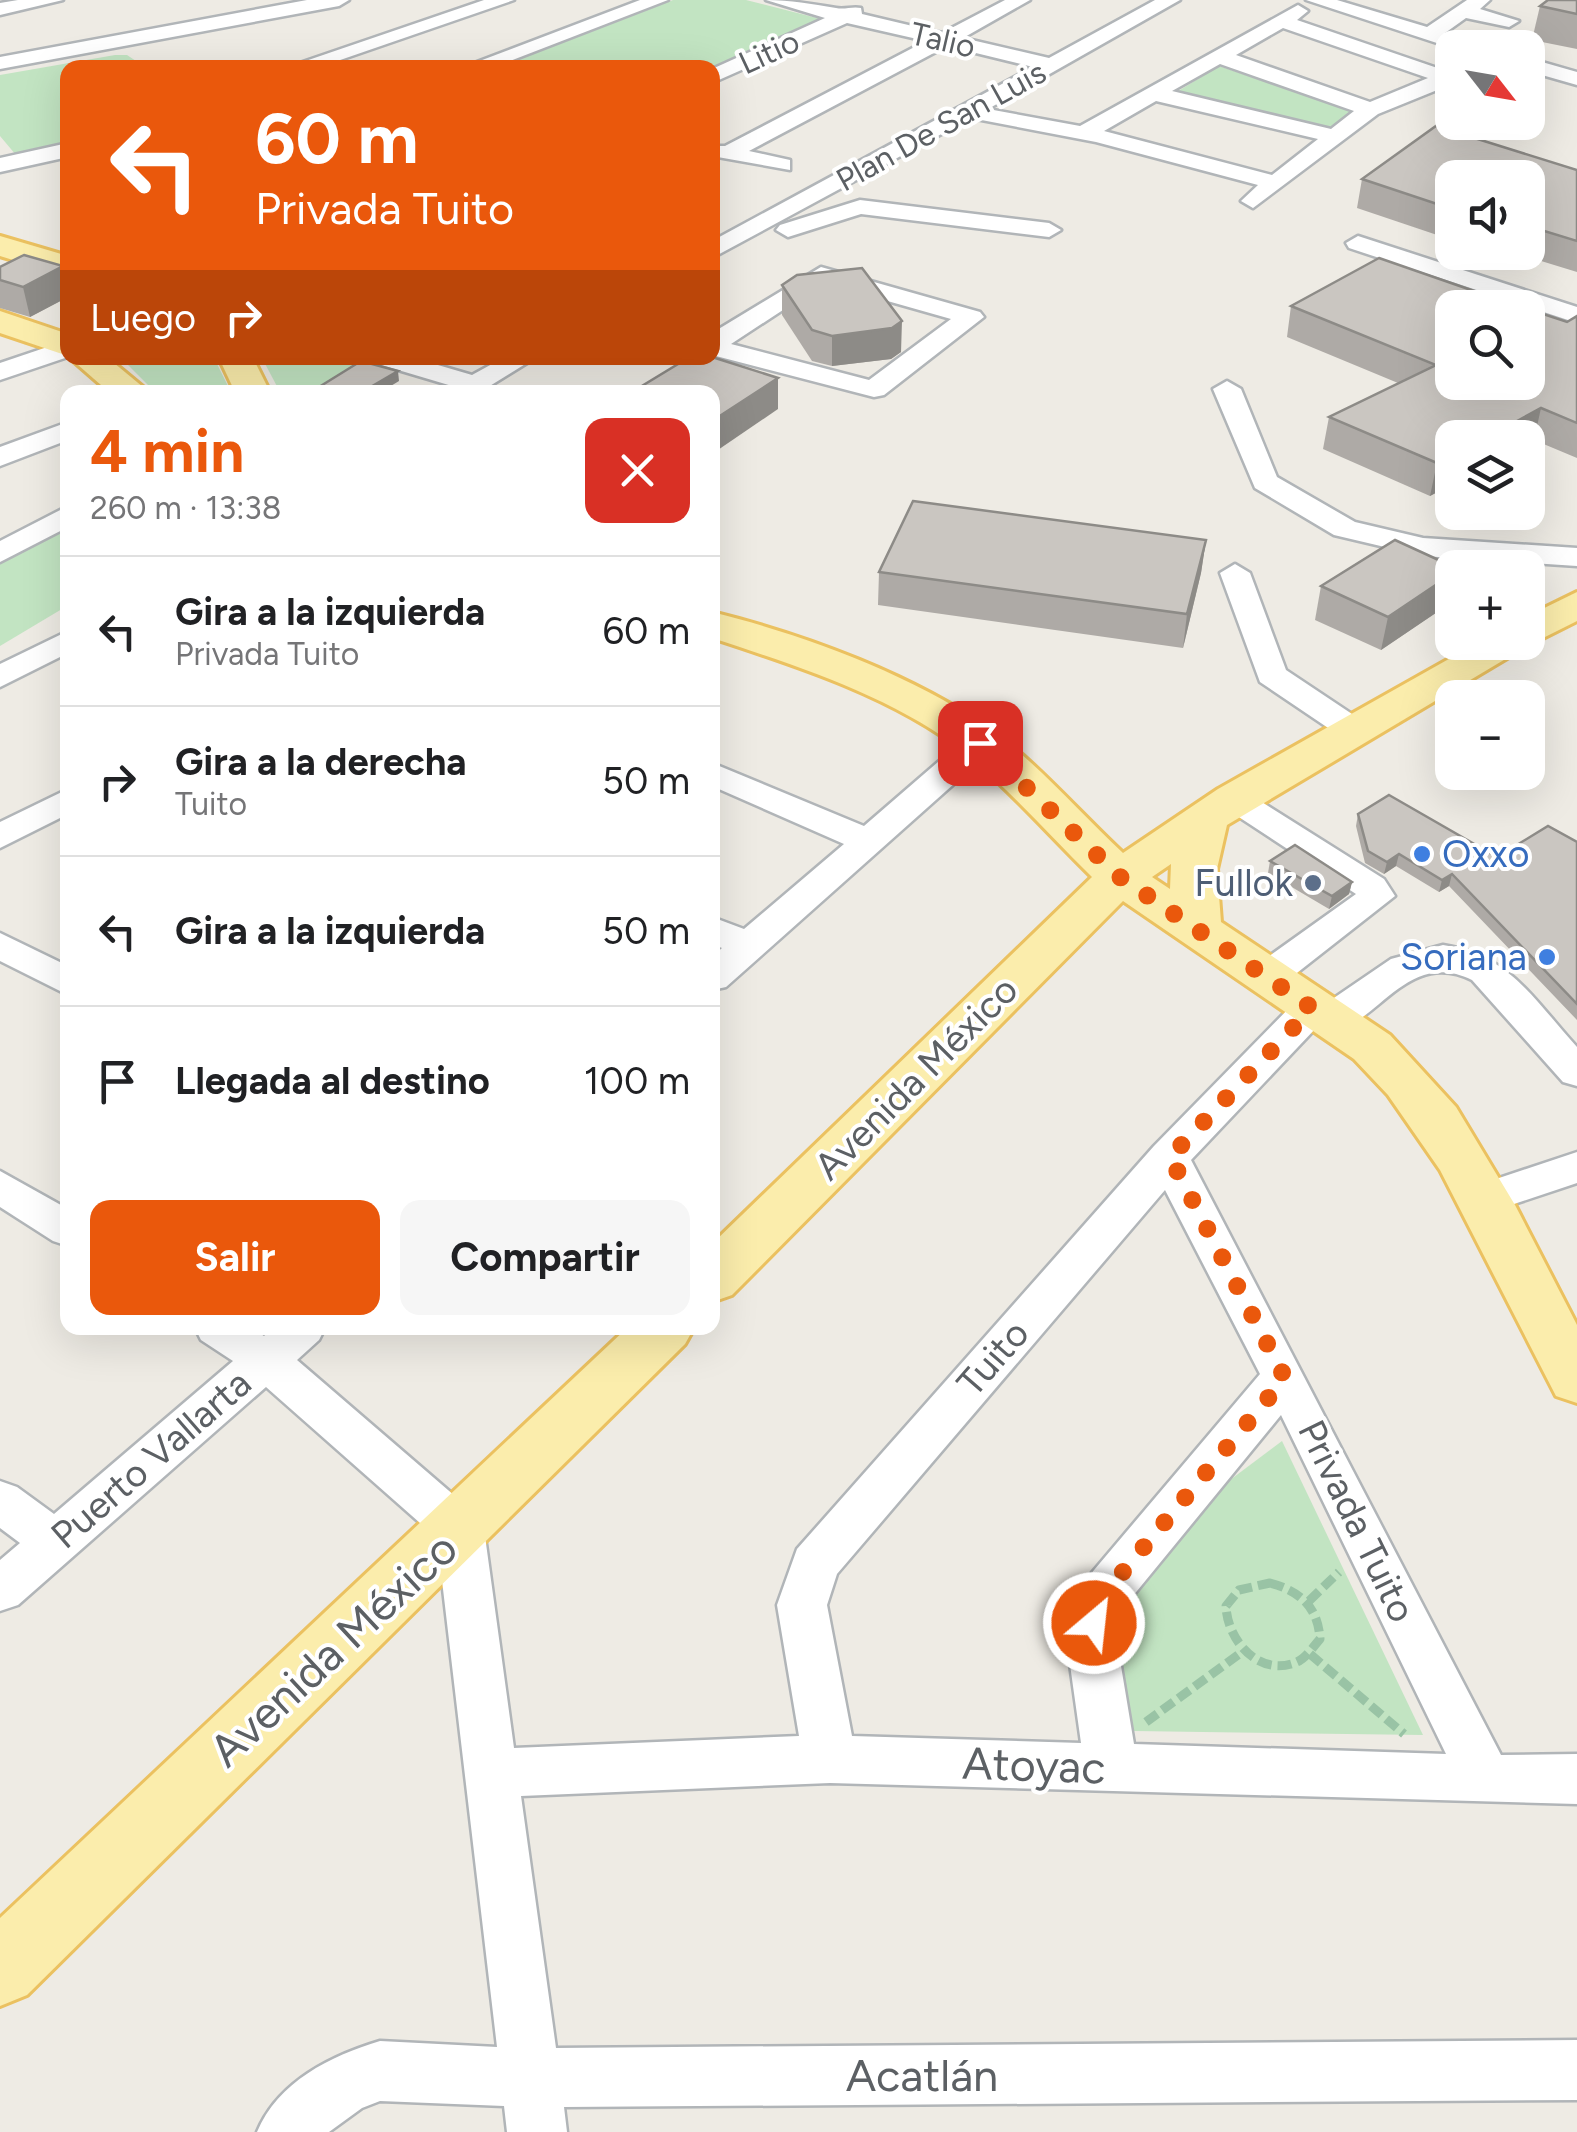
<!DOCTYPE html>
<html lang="es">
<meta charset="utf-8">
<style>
body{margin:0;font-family:Figtree,sans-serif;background:#f6f6f6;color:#202124;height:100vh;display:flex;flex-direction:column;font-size:38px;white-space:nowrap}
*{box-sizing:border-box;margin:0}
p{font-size:32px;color:#757577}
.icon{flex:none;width:55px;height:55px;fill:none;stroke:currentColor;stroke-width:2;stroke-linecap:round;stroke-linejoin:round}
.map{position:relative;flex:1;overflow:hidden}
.details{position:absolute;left:60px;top:385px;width:660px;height:950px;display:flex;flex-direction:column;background:#fff;border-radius:20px;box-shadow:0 10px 40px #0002}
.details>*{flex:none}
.banner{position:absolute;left:60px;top:60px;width:660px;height:305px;border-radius:20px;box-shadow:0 10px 40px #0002;background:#ea580c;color:#fff;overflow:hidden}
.needle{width:65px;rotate:121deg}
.buttons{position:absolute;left:1435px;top:30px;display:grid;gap:20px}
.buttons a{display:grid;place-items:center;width:110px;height:110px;border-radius:20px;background:#fff;box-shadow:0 10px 40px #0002;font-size:50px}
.pin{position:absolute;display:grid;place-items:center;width:85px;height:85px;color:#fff;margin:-42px;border-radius:20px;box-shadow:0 5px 15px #0006}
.me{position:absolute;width:110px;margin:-55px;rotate:28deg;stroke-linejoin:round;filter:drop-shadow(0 0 8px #0008)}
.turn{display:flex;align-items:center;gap:35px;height:210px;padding:0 30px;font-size:45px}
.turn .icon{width:130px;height:130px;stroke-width:2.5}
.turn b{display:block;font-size:70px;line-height:85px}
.then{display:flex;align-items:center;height:95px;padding:0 30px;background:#0003;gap:20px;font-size:38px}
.round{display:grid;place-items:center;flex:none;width:105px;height:105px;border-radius:20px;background:#f6f6f6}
.summary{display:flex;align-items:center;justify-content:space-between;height:170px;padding:0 30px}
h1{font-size:60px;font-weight:700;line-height:75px;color:#ea580c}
.cta{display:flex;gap:20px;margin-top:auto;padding:20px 30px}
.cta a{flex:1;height:115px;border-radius:20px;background:#ea580c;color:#fff;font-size:40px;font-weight:700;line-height:115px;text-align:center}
.cta a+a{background:#f6f6f6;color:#202124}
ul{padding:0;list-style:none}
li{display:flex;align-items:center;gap:30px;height:150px;padding:0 30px;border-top:2px solid #e0e0e0}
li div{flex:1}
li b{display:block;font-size:38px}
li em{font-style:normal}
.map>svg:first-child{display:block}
.green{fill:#c2e4c2}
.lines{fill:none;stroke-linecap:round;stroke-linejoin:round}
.minor-casing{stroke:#b1b5b8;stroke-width:5}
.major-casing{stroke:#ebc160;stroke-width:6}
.path{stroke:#99c3a5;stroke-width:9;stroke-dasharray:14 6;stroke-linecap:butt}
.minor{fill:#fff;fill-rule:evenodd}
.major{fill:#fbedac;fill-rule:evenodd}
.wall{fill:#aeaaa6}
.shaded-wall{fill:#8d8b87}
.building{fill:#cac6c1;stroke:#8d8b87;stroke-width:2.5}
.route{stroke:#ea580c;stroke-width:18;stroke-dasharray:0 32.4}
.shop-dot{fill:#3f7fe0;stroke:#fff;stroke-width:4}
.service-dot{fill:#5c6f8a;stroke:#fff;stroke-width:4}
.labels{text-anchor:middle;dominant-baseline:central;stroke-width:8;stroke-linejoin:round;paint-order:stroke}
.far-street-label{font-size:32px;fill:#5c6064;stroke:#fff}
.shop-label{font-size:38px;fill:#366cbe;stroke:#fff;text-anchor:start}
.service-label{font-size:38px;fill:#4e5e75;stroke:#fff;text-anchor:end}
.street-label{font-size:38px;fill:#5c6064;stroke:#fff}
.near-street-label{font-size:45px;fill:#5c6064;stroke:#fff}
</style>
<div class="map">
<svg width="1577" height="2132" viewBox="0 0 1577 2132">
<rect width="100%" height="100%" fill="#eeebe4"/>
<g class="green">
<polygon points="673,0 746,0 821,19 713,70 497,68"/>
<polygon points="115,55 127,55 145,67 68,68 67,143 16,155 0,136 0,75"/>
<polygon points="1219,66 1354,112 1329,130 1175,93"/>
<polygon points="121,358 214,358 231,392 155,392"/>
<polygon points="262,358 339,358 369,366 329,392 280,392"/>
<polygon points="67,528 67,606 0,646 0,563"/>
<polygon points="1282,1441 1423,1735 1134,1731 1115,1639 1117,1620 1129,1597 1222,1486"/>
</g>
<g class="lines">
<g class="minor-casing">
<g id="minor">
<polygon points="18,0 63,0 0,15 0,3"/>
<polygon points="307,0 349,0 339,6 0,69 0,57"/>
<polygon points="484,0 514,0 317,68 285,68"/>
<polygon points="640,0 668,0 492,68 461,68"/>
<path d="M766 0C791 0 811 4 836 8 845 10 852 6 861 8L862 14 942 33 1005 0H1030L963 38 1049 58 1155 0H1180L988 109 1080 126 1298 5 1308 11 1297 20 1452 73V84L1378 114 1253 208 1241 201 1258 185 1096 142 971 118 712 258V241L1033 67 947 46 749 151 790 160V170L712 156V146H725L926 41 847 23 712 83V69L825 18ZM1283 28 1428 78 1370 102 1236 55ZM1220 64 1354 111 1331 129 1172 91ZM1156 101 1318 139 1272 175 1104 131Z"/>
<polygon points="1306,0 1337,0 1427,27 1467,0 1490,0 1480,9 1519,21 1509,27 1466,18 1445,33 1485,48 1452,48"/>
<polygon points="1528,58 1577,72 1577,85 1528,71"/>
<polygon points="68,143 68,157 0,172 0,158"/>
<polygon points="860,200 1049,223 1061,230 1049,237 861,214 788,237 776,230 780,225"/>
<polygon points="1358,236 1577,307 1577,323 1349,248 1346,243"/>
<path d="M821 267 980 312 984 317 884 395 874 397 712 355V333ZM824 283 951 319 869 380 731 344Z"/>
<polygon points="68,340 68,357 0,380 0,363"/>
<polygon points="374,358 414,358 472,375 503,358 535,358 480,392 448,392 452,386 378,364"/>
<polygon points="1227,381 1241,389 1277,477 1355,522 1423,538 1577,548 1577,566 1423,556 1334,535 1255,488 1213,389"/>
<polygon points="68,422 68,440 0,466 0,447"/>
<polygon points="68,506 68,527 0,562 0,541"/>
<polygon points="1235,564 1250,573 1286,670 1367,724 1372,731 1367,738 1343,738 1260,682 1220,573"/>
<polygon points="68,631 68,653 0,687 0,664"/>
<polygon points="980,733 992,736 997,743 992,750 726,987 712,990 712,957 722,948 712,944 712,917 744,929 844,844 712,786 712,763 864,826 968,736"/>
<polygon points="68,789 68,814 0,848 0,822"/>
<polygon points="1234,789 1246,792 1384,879 1395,896 1279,987 1265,991 1251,987 1246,978 1251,969 1356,894 1222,806 1217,799 1222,792"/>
<polygon points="0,933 68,966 68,995 0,961"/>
<path d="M1443 945C1510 955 1534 1000 1577 1047V1086L1563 1082 1472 980C1399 944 1371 1046 1316 1028L1191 1160 1501 1755 1577 1754V1804L830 1783 521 1796 556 2048 1577 2040V2100L564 2107 567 2132H507L504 2106 380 2101 362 2108 329 2132H257C278 2082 330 2056 380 2041L497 2047 437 1538 266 1387 18 1605 0 1611V1560L20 1543 0 1528V1481L17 1487 54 1514 233 1361 201 1340 195 1328H251L264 1336 273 1328H325L319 1340 297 1360 477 1515 484 1529 514 1748 799 1736 777 1605 797 1549 1154 1146 1298 999 1312 995 1328 1002 1391 959ZM1165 1190 1260 1374 1089 1576 1066 1636 1081 1743 852 1736 827 1605 837 1574ZM1281 1415 1446 1754 1134 1744 1116 1636 1128 1602Z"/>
<polygon points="1577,1152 1577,1183 1484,1214 1469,1210 1463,1199 1469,1188"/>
<polygon points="0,1171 68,1209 68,1246 53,1241 0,1207"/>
</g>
</g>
<g class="major-casing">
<g id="major">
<polygon points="0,236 68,256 68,277 0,256"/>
<polygon points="0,311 68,334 68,356 0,333"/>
<polygon points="70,358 108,358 149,392 109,392"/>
<polygon points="219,358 253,358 270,392 235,392"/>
<path d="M1577 592V621L1529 645 1227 825 1217 869 1221 922 1390 1035 1456 1107 1515 1205 1577 1325V1403L1556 1396 1440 1170 1388 1095 1354 1059 1123 901 732 1295 712 1302V1244L1092 877C1050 836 1010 790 965 753 897 698 795 665 712 638V612C805 635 916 676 994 732 1040 766 1081 814 1123 853L1218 789 1479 642H1528V616ZM1171 864 1170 889 1152 877Z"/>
<polygon points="627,1328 694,1328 685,1344 27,1995 0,2006 0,1918"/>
</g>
</g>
<g class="path">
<path d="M1270 1583C1300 1591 1318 1607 1320 1639 1313 1647 1306 1658 1297 1662 1259 1678 1227 1640 1226 1606L1239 1590Z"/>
<polyline points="1309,1601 1339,1572"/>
<polyline points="1310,1654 1404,1734"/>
<polyline points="1146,1722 1242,1652"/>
</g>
<use href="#minor" class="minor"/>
<use href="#major" class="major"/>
</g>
<g class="wall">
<polygon points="1577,0 1577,49 1532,40 1540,6"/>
<polygon points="1577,170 1577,272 1512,252 1528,252 1528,178 1452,178 1452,240 1357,208 1362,179"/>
<polygon points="63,266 68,287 68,297 30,317 0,308 0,267"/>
<polygon points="782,285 901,352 891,359 832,366 812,361 782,315"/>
<polygon points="1291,306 1567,322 1577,316 1577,458 1534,440 1430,496 1323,449 1329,417 1398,383 1287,337"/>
<polygon points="1206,540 1201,573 1183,648 878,605 879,572"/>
<polygon points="1321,586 1452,602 1381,650 1315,620"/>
<polygon points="1358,814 1497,857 1577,842 1577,1020 1449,886 1439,892 1396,866 1384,874 1365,863 1356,826"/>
<polygon points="1270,861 1352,882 1349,894 1329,909 1268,873"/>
</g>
<g class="shaded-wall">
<polygon points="63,266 68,287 68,297 30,317 23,287"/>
<polygon points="902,321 901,352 891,359 832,366 832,336"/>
<polygon points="398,371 399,381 381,392 362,392"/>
<polygon points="778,378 778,409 712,454 712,421"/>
<polygon points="1541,408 1534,440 1528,443 1528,438 1486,438"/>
<polygon points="1452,455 1452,484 1430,496 1437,463"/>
<polygon points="1206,540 1201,573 1183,648 1187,614"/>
<polygon points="1452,574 1452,602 1381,650 1388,617"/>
<polygon points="1399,854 1396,866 1384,874 1387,862"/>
<polygon points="1452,874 1449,886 1439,892 1442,880"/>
<polygon points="1352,882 1349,894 1329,909 1332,896"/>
</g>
<g class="building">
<polygon points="1548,0 1577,0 1577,14 1540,6"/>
<polygon points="1436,126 1577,170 1577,241 1528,226 1528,178 1452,178 1452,209 1362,179"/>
<polygon points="24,255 63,266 23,287 0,280 0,267"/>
<polygon points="1379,258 1523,308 1452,308 1452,382 1528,382 1528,309 1567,322 1577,316 1577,423 1541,408 1486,438 1452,438 1452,455 1437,463 1329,417 1436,365 1291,306"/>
<polygon points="862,268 902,321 892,328 832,336 812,330 782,285 797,275"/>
<polygon points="712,357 778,378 712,421 712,392 632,392 688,358"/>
<polygon points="361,361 398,371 362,392 311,392"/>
<polygon points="913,501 1206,540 1187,614 879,572"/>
<polygon points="1395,540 1456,568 1452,568 1452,574 1388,617 1321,586"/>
<polygon points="1389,795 1497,857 1548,826 1577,842 1577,1004 1452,874 1442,880 1399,854 1387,862 1368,851 1358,814"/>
<polygon points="1295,845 1352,882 1332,896 1270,861"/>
</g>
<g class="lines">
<polyline class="route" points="980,743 1120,877 1312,1008 1170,1157 1285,1378 1107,1591 1094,1623"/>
</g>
<g class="shop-dot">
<circle cx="1422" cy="854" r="10"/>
<circle cx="1547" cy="957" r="10"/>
</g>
<circle class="service-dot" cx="1313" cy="883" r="10"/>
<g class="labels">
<g class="far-street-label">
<text transform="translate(943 40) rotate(13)">Talio</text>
<text transform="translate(769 52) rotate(-25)">Litio</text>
<text transform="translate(941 126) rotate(-29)">Plan De San Luis</text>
</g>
<g class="shop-label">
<text x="1442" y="854">Oxxo</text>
<text x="1527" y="957" text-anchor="end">Soriana</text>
</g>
<g class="service-label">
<text x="1293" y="883">Fullok</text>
</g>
<g class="street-label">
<text transform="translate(916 1078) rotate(-45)">Avenida México</text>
<text transform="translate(993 1358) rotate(-49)">Tuito</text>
<text transform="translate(151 1459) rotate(-41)">Puerto Vallarta</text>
<text transform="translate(1357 1521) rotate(64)">Privada Tuito</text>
</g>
<g class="near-street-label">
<text transform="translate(333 1649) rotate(-43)">Avenida México</text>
<text transform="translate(1034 1765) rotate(2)">Atoyac</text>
<text x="922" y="2075">Acatlán</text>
</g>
</g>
</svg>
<div class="buttons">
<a><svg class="needle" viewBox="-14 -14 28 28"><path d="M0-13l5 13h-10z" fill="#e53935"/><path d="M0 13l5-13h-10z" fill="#757577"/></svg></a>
<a><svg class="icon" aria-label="sound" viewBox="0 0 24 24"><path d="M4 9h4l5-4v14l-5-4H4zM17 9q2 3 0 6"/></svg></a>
<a><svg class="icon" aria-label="search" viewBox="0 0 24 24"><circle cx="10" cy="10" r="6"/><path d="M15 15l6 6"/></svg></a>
<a><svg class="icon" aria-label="layers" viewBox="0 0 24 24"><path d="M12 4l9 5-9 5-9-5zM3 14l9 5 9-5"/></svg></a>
<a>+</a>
<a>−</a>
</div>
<div class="pin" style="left:980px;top:743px;background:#d93025"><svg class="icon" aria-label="arrive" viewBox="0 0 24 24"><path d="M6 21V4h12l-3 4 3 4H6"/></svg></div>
<svg class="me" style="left:1094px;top:1623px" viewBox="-20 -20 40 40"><circle r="17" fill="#ea580c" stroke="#fff" stroke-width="3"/><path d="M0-11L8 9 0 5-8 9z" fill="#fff"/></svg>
<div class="banner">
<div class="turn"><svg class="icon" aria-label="left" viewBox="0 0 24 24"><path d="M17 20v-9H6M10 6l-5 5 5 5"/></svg><div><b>60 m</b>Privada Tuito</div></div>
<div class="then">Luego<svg class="icon" aria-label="right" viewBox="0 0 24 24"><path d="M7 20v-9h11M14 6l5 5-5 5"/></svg></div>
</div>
<section class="details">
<div class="summary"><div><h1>4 min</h1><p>260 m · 13:38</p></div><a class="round" style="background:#d93025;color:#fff"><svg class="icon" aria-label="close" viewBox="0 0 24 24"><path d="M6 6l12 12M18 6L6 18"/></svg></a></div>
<ul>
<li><svg class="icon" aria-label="left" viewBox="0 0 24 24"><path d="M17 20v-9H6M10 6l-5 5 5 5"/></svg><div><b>Gira a la izquierda</b><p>Privada Tuito</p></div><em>60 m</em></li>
<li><svg class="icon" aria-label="right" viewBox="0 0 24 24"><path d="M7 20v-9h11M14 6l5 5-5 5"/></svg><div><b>Gira a la derecha</b><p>Tuito</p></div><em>50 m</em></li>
<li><svg class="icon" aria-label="left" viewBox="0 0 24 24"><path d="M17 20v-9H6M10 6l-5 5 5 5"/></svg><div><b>Gira a la izquierda</b></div><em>50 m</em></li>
<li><svg class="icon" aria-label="arrive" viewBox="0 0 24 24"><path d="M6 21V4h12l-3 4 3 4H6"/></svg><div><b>Llegada al destino</b></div><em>100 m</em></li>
</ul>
<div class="cta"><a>Salir</a><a>Compartir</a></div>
</section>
</div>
